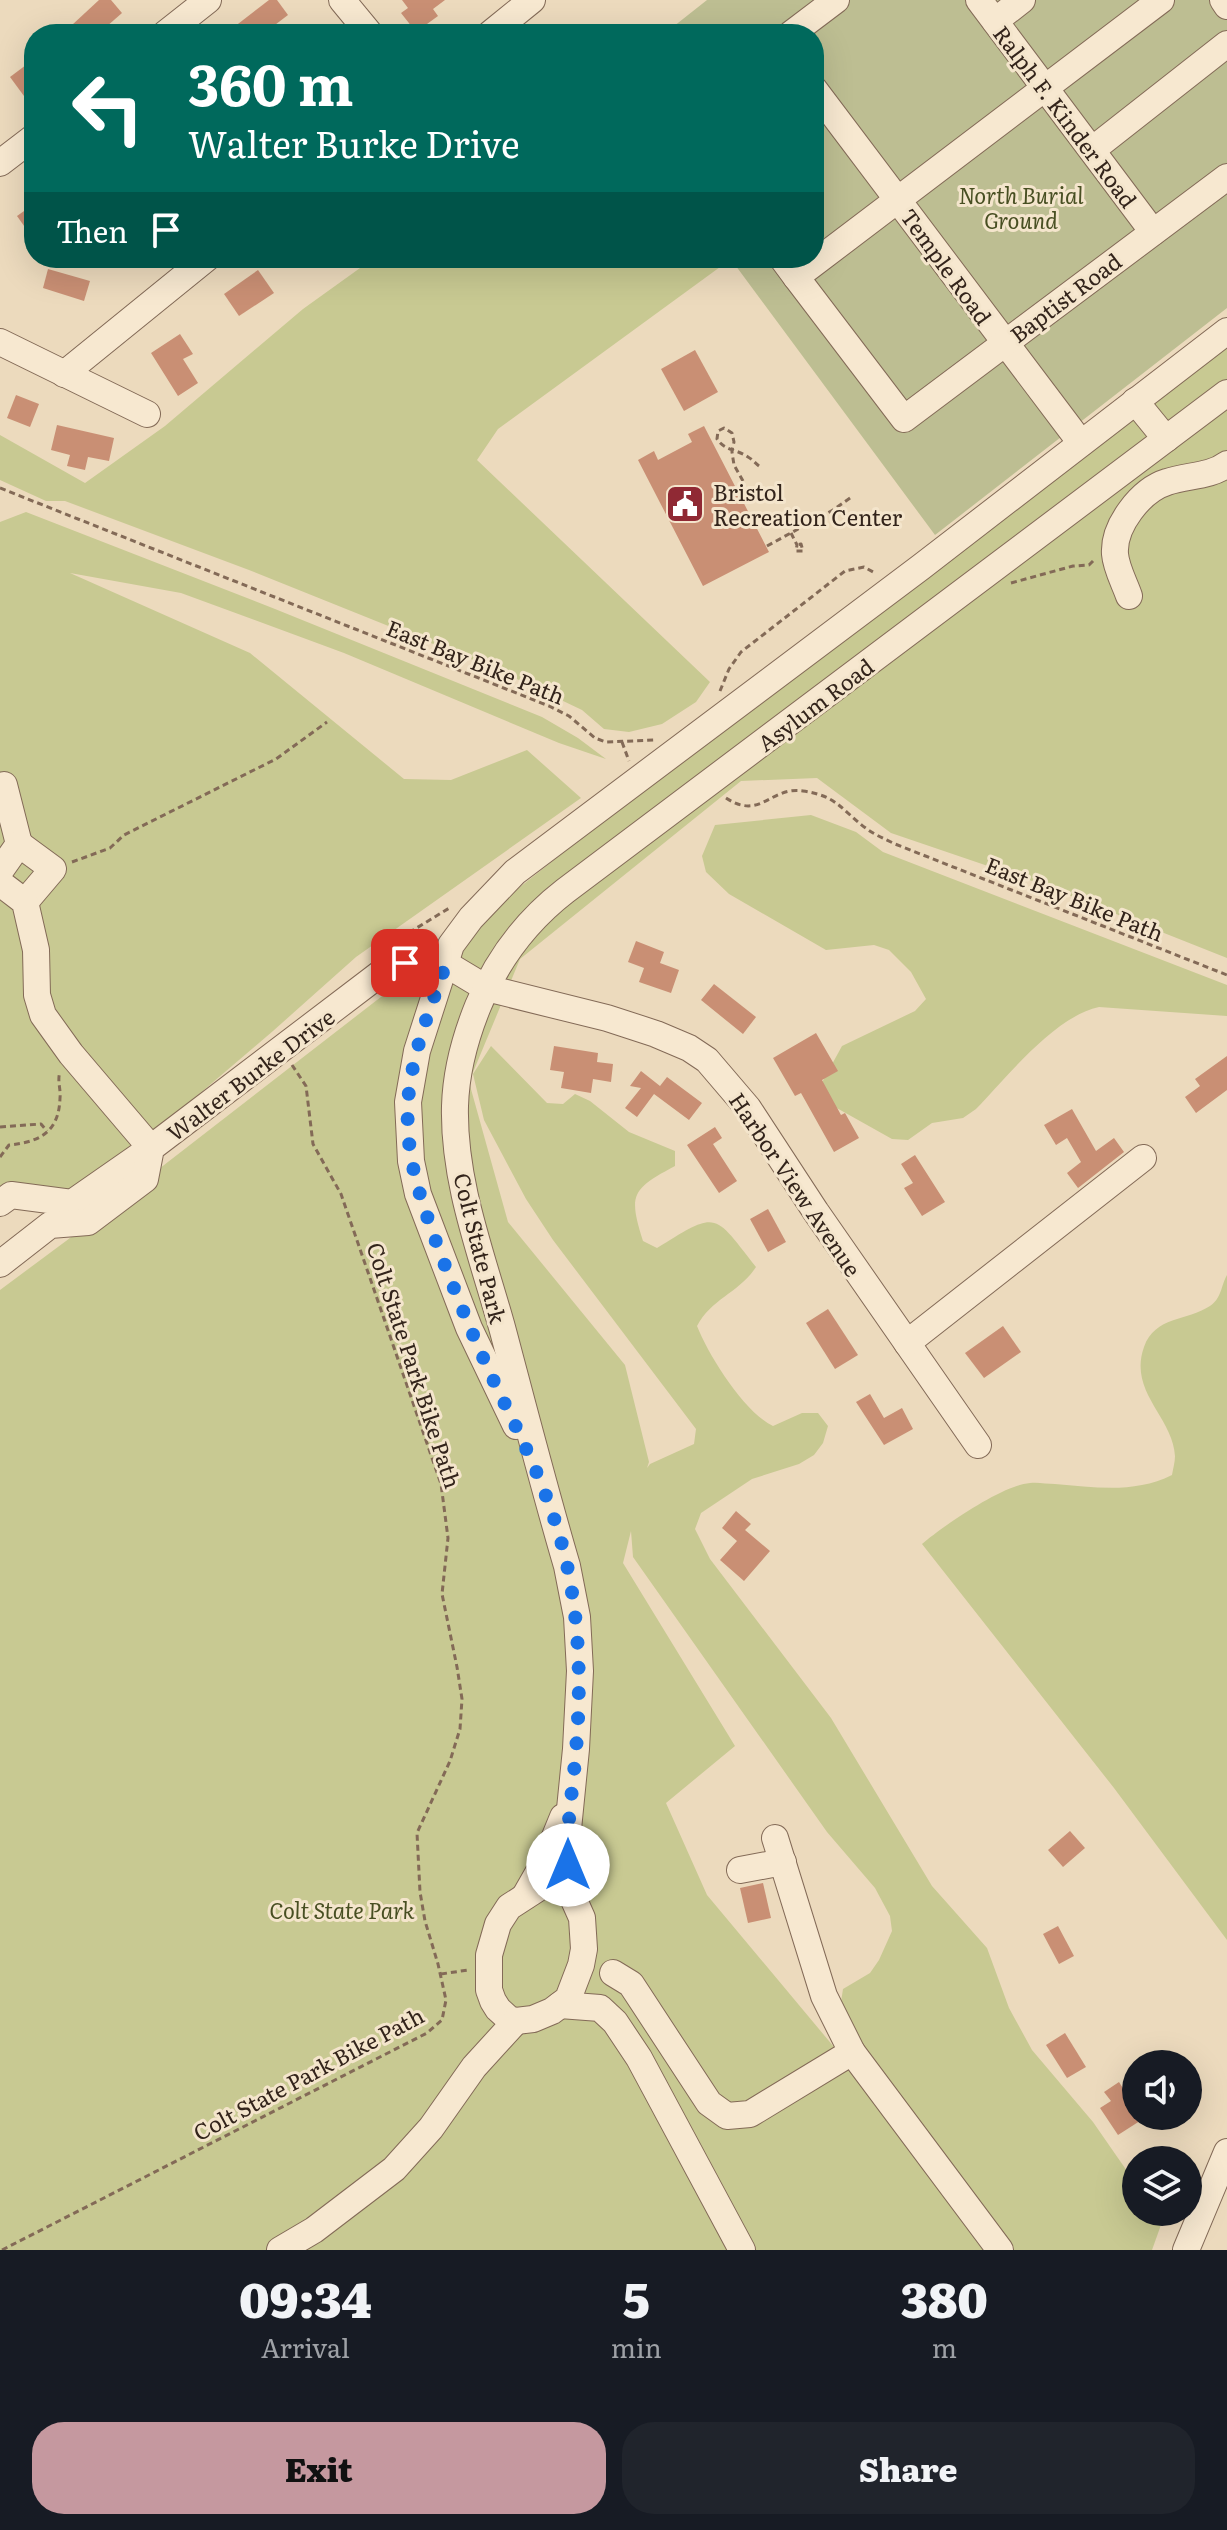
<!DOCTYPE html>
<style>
body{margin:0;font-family:Literata,serif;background:#20242c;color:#f1f3f6;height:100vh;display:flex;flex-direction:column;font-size:30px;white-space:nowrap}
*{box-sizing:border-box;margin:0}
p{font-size:26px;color:#9ea1a6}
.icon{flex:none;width:44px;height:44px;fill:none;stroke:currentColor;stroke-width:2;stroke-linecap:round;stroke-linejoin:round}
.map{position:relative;height:2250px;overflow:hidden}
.drawer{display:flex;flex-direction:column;background:#171b24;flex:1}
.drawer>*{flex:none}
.guide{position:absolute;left:24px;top:24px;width:800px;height:244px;border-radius:32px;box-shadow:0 8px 32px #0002;background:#00695c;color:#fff;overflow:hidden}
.fabs{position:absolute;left:1122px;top:2050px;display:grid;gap:16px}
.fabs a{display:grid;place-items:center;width:80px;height:80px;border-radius:50%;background:#171b24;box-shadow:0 8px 32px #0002;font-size:40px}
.pin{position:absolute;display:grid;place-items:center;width:68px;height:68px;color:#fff;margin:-34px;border-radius:16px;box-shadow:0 4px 12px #0006}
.me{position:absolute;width:88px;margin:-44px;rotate:0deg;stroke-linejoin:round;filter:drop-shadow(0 0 6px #0008)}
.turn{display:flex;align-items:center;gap:28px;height:168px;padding:0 32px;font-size:36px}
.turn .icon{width:104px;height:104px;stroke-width:2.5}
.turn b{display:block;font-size:56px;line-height:68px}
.then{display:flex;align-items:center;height:76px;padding:0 32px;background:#0003;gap:16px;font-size:30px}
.eta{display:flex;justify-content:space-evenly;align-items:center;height:136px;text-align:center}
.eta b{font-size:48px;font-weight:800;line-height:56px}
.button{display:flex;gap:16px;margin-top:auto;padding:16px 32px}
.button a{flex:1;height:92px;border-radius:32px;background:#c5989f;color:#111;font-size:32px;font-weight:800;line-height:92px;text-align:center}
.button a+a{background:#20242c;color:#f1f3f6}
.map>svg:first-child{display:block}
.green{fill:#c8c992;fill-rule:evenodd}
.cemetery{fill:#bdbe92}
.building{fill:#c98f74}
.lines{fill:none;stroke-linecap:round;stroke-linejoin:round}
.minor-casing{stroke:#836a57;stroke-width:28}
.path{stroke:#836a57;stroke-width:3;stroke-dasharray:6 4;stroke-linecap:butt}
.minor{stroke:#f7e8d0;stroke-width:26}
.route{stroke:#1a73e8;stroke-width:14;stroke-dasharray:0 25.2}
.labels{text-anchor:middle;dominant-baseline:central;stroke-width:6;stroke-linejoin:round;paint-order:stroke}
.street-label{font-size:22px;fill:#33241b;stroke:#f4e5cc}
.park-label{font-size:22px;font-style:italic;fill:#484f22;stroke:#f4e5cc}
.poi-label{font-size:22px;fill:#33241b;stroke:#f4e5cc;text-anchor:start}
</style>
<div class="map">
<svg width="1227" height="2250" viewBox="0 0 1227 2250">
<rect width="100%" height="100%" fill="#ecdabd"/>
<g class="green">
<polygon points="374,258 731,259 498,429 477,460 710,682 696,702 662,724 629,732 604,729 582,710 498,670 249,570 65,501 46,501 0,480 0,435 85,483 165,426 303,309"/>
<path d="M1227 325V958L1038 883 891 833 817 778 741 781 520 959 469 1082 508 1222 625 1365 649 1462 647 1468 650 1464 694 1444 696 1429 553 1240 526 1199 484 1120 473 1074 491 1046 547 1103 563 1104 575 1094 590 1101 629 1132 675 1151V1166C632 1189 628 1194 643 1241L657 1248C718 1210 713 1212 756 1267 739 1293 712 1298 697 1326 709 1356 744 1412 773 1426L802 1413H818L828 1426 823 1443 814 1455 799 1464 752 1479 701 1513 695 1529 710 1559 831 1718 932 1886 987 1948 1009 2008 1032 2050 1093 2122 1136 2184V2212H1155L1162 2222 1152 2250H0V1290L66 1241 408 976ZM631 1531 633 1557 827 1832 875 1888 890 1916 892 1931 879 1960 870 1973 843 1989 834 2047 707 1895 666 1803 735 1746 623 1563Z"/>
<polygon points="26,512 275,609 542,717 578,738 606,759 559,743 344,653 181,593 70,573 250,653 404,779 451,780 527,750 581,798 356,957 273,1031 157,1130 72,1196 0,1189 0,522"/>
<path d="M811 815 856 832 883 852 1227 985V1016L1099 1007C1054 1017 1008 1076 976 1109L963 1118 932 1123 908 1140 892 1139 826 1102 819 1088 842 1046 915 1011 926 999 911 972 889 950 874 945 826 950 729 894 706 872 702 856 715 825Z"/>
<path d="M1227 1275V1940L1114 1788 922 1544C943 1526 1003 1485 1030 1483 1038 1482 1047 1484 1055 1484 1095 1487 1134 1494 1172 1475 1173 1469 1175 1462 1175 1456 1173 1417 1128 1392 1144 1347 1155 1316 1187 1321 1210 1306 1222 1298 1221 1285 1227 1275Z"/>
</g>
<polygon class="cemetery" points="707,0 1227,0 1227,308 935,535 730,258 814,258 814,34 664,34"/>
<g class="building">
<polygon points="99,0 111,0 122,13 98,34 80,34 72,25"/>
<polygon points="269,0 277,0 288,15 263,34 225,34"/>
<polygon points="402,0 445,0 433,9 438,16 416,32 401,13 408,8"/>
<polygon points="34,59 34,89 24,96 10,77"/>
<polygon points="34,204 34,240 17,216"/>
<polygon points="48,269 90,281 84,301 43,288"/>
<polygon points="258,270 274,293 239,316 224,294"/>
<polygon points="180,334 193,354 183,359 198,383 178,396 151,353"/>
<polygon points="695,350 718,392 684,411 661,369"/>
<polygon points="16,395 39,404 30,427 7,418"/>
<polygon points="57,425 114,438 109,461 88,457 85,470 67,466 70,455 51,450"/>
<polygon points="704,426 769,552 703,586 638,460 654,451 658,460 692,442 688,434"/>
<polygon points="636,941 664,952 660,963 679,970 671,993 639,982 644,968 628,962"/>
<polygon points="714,984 756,1017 743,1034 701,1000"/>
<polygon points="816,1033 838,1071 822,1080 841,1115 845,1113 859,1138 834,1152 801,1093 795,1096 773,1058"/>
<polygon points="554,1046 598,1053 597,1062 613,1064 611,1082 593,1079 591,1093 561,1088 564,1072 550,1070"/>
<polygon points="1227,1056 1227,1090 1196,1113 1185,1097 1200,1086 1195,1079"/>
<polygon points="641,1071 660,1086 667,1077 702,1103 689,1120 654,1094 637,1117 625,1108 641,1088 630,1086"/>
<polygon points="1072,1109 1096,1151 1114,1138 1124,1152 1078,1188 1067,1173 1081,1162 1067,1138 1056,1145 1044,1125"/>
<polygon points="715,1127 722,1138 713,1144 737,1181 719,1193 687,1145"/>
<polygon points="915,1155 945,1202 922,1216 904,1188 913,1183 901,1164"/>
<polygon points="768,1209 786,1242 768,1252 750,1219"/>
<polygon points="828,1309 858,1355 835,1369 806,1323"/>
<polygon points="1003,1326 1021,1352 984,1378 965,1353"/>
<polygon points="870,1394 884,1418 902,1408 913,1429 884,1445 856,1402"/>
<polygon points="736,1511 751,1524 745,1530 770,1551 744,1581 720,1560 737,1541 722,1528"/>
<polygon points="1070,1831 1085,1848 1063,1867 1048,1850"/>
<polygon points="763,1883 771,1918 748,1923 740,1888"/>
<polygon points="1058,1926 1074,1956 1059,1964 1043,1934"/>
<polygon points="1065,2033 1086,2067 1067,2078 1046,2045"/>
<polygon points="1119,2082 1136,2109 1136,2116 1141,2116 1143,2119 1118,2135 1100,2108 1111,2101 1104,2092"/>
</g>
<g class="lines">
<g class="minor-casing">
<g id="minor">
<polyline points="342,0 370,34"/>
<polyline points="979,0 1153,232"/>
<polyline points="1223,0 1227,6"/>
<polyline points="995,21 1022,0"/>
<polyline points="165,34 208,0"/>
<polyline points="490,34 532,0"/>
<polyline points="791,34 836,0"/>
<polyline points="814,89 1081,443"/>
<polyline points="1092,150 1227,44"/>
<polyline points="0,163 34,137"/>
<polyline points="782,258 796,277 1161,0"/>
<polyline points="796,277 904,419 1227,177"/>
<polyline points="0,342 147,414"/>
<polyline points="64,374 207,258"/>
<polyline points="1135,401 1166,439"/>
<path d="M1129 596C1125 584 1116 568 1115 554 1113 526 1141 490 1167 482 1187 475 1210 477 1227 464"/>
<polyline points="4,785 19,844"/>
<polyline points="0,871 19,844 53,869 25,902"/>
<polyline points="0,883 25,902 36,950 37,995 43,1015 71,1054 151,1148 72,1203 11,1195 0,1203"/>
<polyline points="0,1264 50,1225 88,1222 145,1179 151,1148 381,973 405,963 446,964 486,988 607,1018 656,1034 689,1048 707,1060 748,1108 816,1212 978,1445"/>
<polyline points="907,1343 1143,1158"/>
<polyline points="516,1426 469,1328 418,1194 411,1161 408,1102 417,1051 451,945 471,918 515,872 921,567 1227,331"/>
<polyline points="740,1870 783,1862"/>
<path d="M570 1891 561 1886 546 1883 509 1907 498 1924 489 1955V1990L493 2001 498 2009 509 2019 516 2021 533 2019 552 2011 568 1999 581 1965 584 1949 582 1918 570 1891 567 1839 576 1749 580 1671 577 1617 567 1566C544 1488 524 1410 503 1331 483 1258 453 1183 455 1106 456 1071 465 1038 478 1006 497 960 525 922 565 891L1227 393"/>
<polyline points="525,1896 545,1861 563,1817"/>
<polyline points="613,1973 631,1984 709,2103 727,2116 750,2114 852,2052 824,1996 775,1838"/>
<polyline points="560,2005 600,2008 615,2022 639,2058 742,2250"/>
<polyline points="852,2052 1000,2250"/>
<polyline points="280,2250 314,2230 394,2169 431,2128 474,2067 516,2021"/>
<polyline points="1186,2250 1227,2152"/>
</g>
</g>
<g class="path">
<path d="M743 481 734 465 732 452V450L734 442 732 433 724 428 718 431 717 439C725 451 737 449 748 457 752 459 755 463 759 466"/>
<polyline points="0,488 549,706 569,716 595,738 606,742 655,740"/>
<polyline points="791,533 797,545 796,551 803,551 801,544 797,545"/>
<polyline points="767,546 833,510 853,496"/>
<polyline points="1011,583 1073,566 1089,565 1095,559"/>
<polyline points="720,691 729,669 741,652 845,571 864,567 875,573"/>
<polyline points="622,742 629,761"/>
<path d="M726 798C761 821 770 786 803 791 838 796 841 810 867 829 875 835 885 839 895 844L1227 975"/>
<polyline points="72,862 110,848 124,835 276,759 327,722"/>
<polyline points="392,943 451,907"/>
<polyline points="0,1127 41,1124 47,1131"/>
<path d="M0 1157 9 1145C40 1142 59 1132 60 1098 61 1089 57 1081 60 1072"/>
<polyline points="441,1974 468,1970"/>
<polyline points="2,2250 427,2033 442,2020 446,2000 438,1964 425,1921 420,1892 417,1833 450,1761 460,1729 462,1699 457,1667 442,1594 448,1538 441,1484 341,1194 313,1144 306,1086 292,1065"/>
</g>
<use href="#minor" class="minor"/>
</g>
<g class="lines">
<path class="route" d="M405 963 446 964C430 1009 411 1055 408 1103 405 1158 421 1200 439 1250 457 1297 476 1344 498 1390 526 1447 555 1506 568 1570 580 1630 581 1689 576 1750 573 1789 566 1826 568 1865"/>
</g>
<defs>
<g id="civic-square" transform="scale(2)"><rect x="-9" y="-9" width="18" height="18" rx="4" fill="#902934" stroke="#f4e5cc"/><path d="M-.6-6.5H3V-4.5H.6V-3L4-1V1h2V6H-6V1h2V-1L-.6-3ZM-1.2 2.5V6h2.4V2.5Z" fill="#fff"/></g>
</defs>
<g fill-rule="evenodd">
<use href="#civic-square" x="685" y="504"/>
</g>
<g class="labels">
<g class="street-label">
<text transform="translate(1066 116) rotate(53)">Ralph F. Kinder Road</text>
<text transform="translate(947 266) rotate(54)">Temple Road</text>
<text transform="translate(1065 297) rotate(-37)">Baptist Road</text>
<text transform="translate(476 661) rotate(22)">East Bay Bike Path</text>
<text transform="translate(815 704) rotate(-37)">Asylum Road</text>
<text transform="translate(1075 898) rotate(22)">East Bay Bike Path</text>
<text transform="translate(250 1074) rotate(-37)">Walter Burke Drive</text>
<text transform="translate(796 1184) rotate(56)">Harbor View Avenue</text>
<text transform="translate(481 1248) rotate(76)">Colt State Park</text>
<text transform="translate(415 1365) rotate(72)">Colt State Park Bike Path</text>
<text transform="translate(308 2073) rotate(-28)">Colt State Park Bike Path</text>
</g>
<g class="park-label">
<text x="1021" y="194">North Burial<tspan x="1021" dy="25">Ground</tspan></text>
<text x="342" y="1909">Colt State Park</text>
</g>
<g class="poi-label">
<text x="713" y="491">Bristol<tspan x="713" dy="25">Recreation Center</tspan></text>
</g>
</g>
</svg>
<div class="fabs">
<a><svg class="icon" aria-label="sound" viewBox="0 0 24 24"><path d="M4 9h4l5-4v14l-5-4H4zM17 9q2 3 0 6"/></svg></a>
<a><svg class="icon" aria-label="layers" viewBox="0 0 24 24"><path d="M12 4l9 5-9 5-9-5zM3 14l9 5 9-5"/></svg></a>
</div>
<div class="pin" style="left:405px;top:963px;background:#d93025"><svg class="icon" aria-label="arrive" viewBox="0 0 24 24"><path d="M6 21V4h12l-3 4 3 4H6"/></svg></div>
<svg class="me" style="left:568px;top:1865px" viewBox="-20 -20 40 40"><circle r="19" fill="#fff"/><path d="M0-13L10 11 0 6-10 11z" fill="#1a73e8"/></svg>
<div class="guide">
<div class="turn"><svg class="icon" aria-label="left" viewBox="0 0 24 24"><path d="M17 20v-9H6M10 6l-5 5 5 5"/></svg><div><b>360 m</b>Walter Burke Drive</div></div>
<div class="then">Then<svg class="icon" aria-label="arrive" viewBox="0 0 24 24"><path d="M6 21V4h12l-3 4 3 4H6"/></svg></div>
</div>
</div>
<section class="drawer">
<div class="eta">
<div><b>09:34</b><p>Arrival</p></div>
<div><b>5</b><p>min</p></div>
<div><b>380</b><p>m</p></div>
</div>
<div class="button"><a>Exit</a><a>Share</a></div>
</section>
